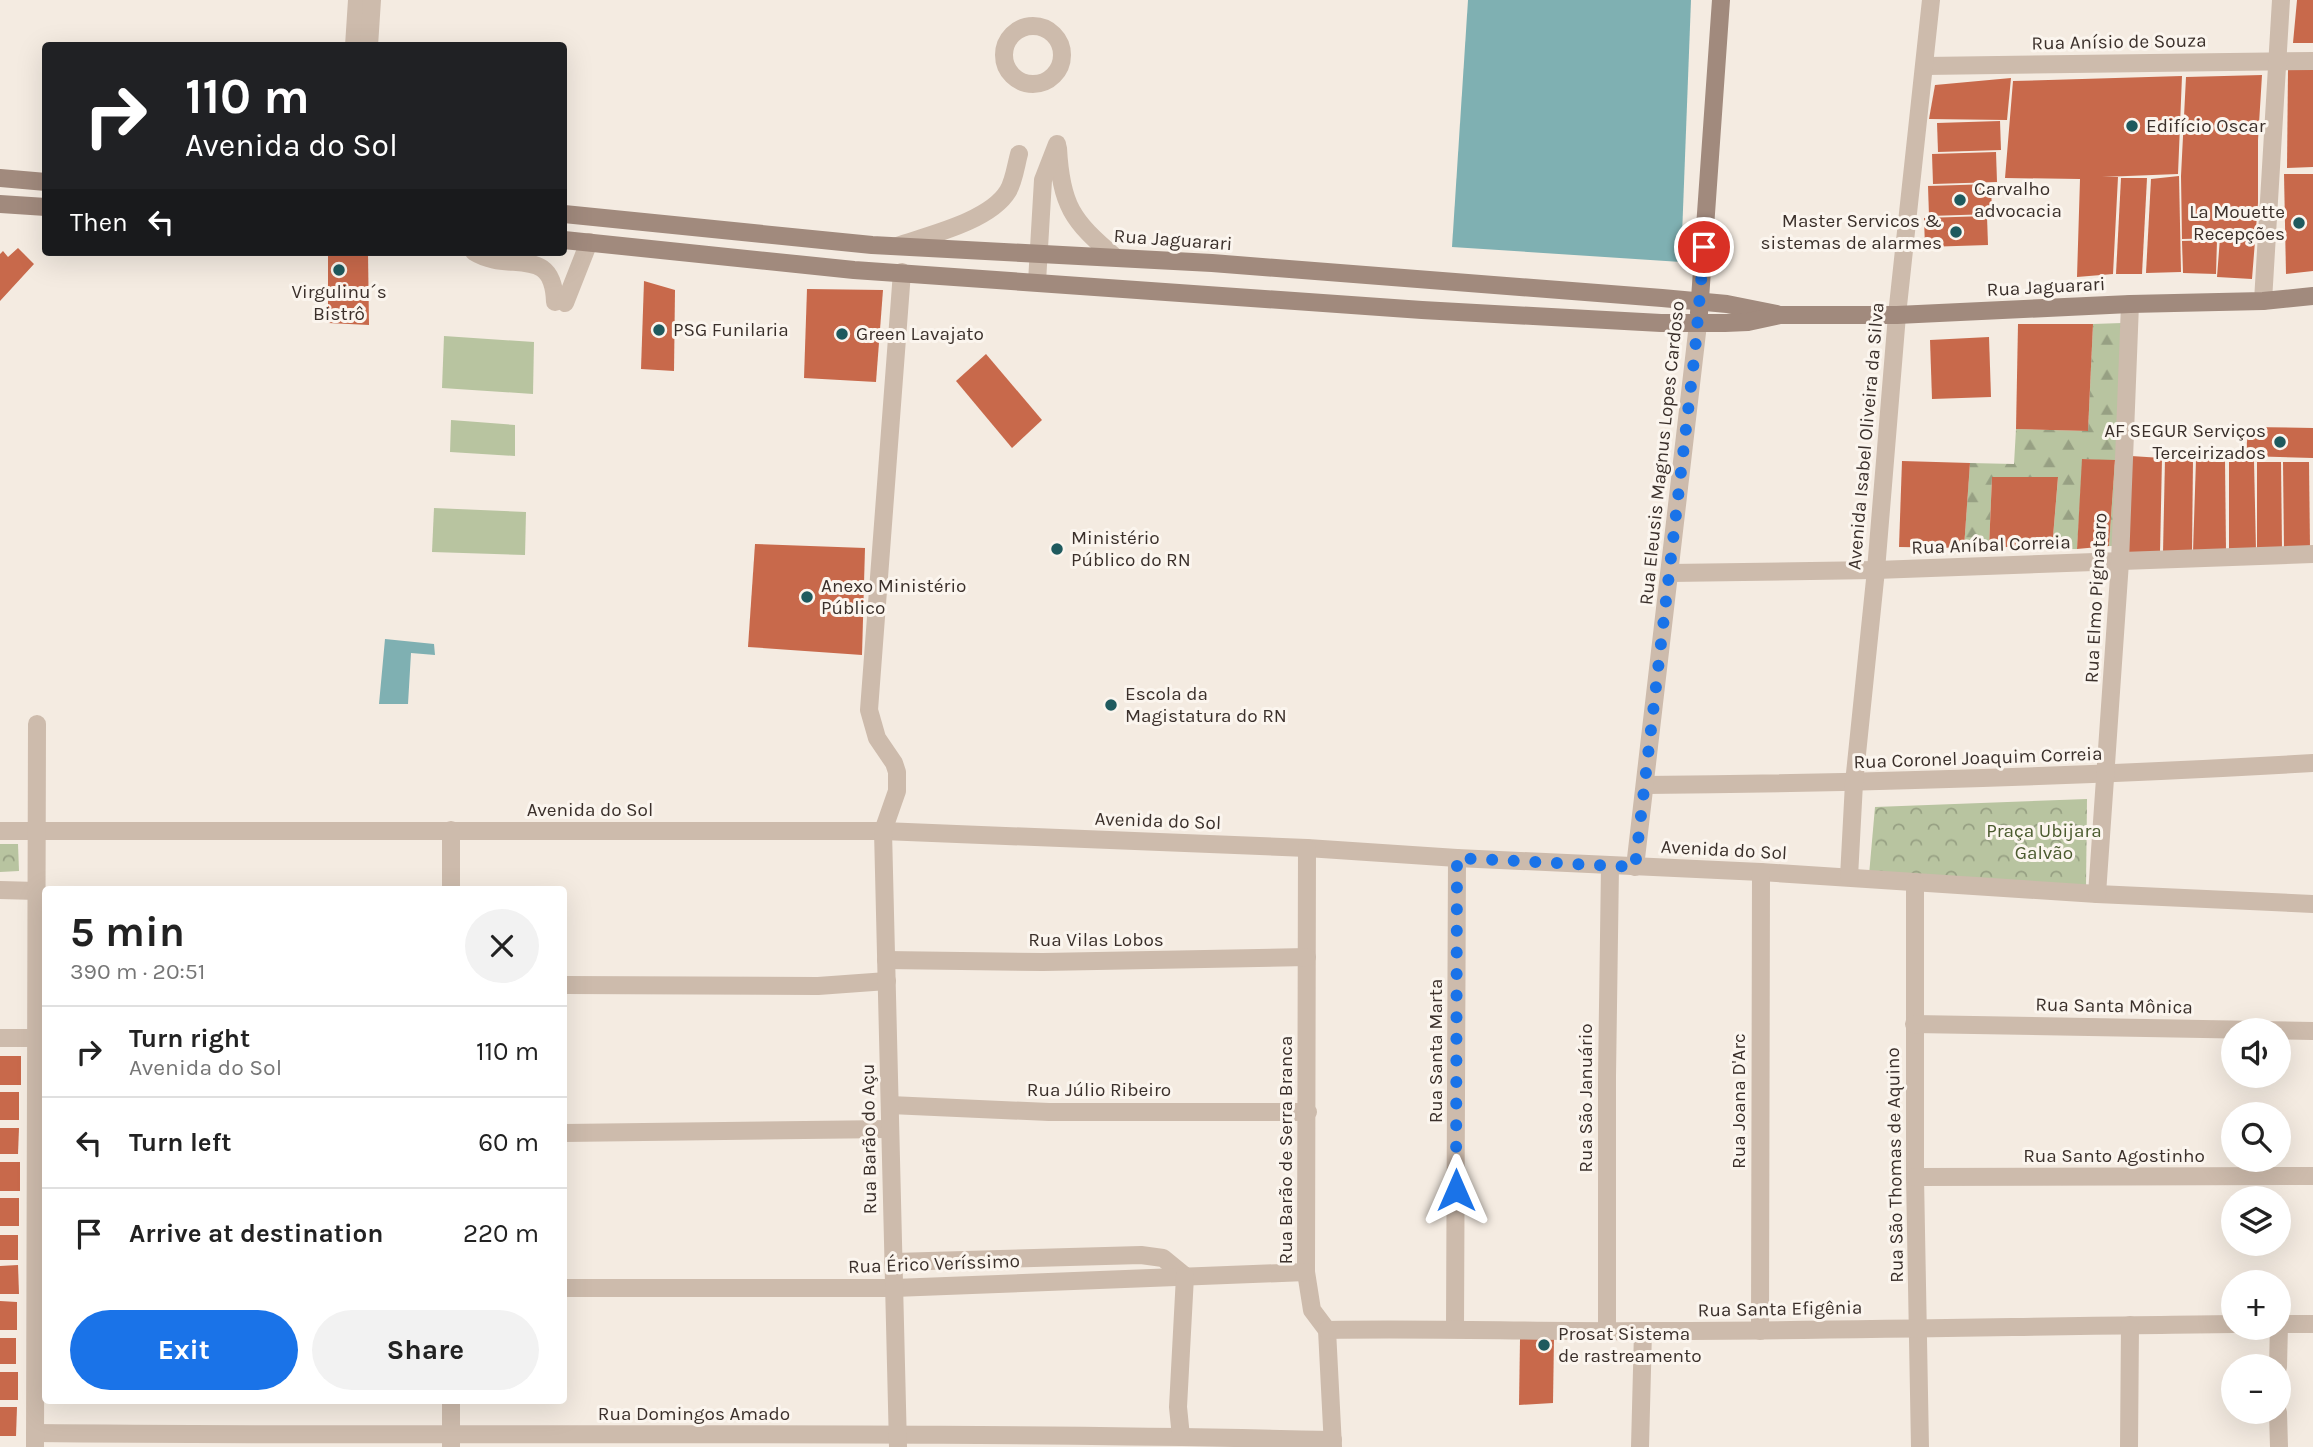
<!DOCTYPE html>
<meta charset="utf-8">
<style>
body{margin:0;font-family:Karla,sans-serif;background:#f2f2f2;color:#222;height:100vh;display:flex;flex-direction:column;font-size:26px;white-space:nowrap}
*{box-sizing:border-box;margin:0}
p{font-size:23px;color:#767676}
.icon{flex:none;width:38px;height:38px;fill:none;stroke:currentColor;stroke-width:2;stroke-linecap:round;stroke-linejoin:round}
.map{position:relative;flex:1;overflow:hidden}
.panel{position:absolute;left:42px;top:886px;width:525px;height:518px;display:flex;flex-direction:column;background:#fff;border-radius:7px;box-shadow:0 7px 28px #0002}
.panel>*{flex:none}
.hud{position:absolute;left:42px;top:42px;width:525px;height:214px;border-radius:7px;box-shadow:0 7px 28px #0002;background:#202124;color:#fff;overflow:hidden}
.tools{position:absolute;left:2221px;top:1018px;display:grid;gap:14px}
.tools a{display:grid;place-items:center;width:70px;height:70px;border-radius:50%;background:#fff;box-shadow:0 7px 28px #0002;font-size:35px}
.pin{position:absolute;display:grid;place-items:center;width:60px;height:60px;color:#fff;margin:-30px;border:4px solid #fff;border-radius:50%;box-shadow:0 2px 7px #0007}
.me{position:absolute;width:77px;margin:-38px;rotate:0deg;stroke-linejoin:round;filter:drop-shadow(0 0 5px #0008)}
.turn{display:flex;align-items:center;gap:24px;height:147px;padding:0 28px;font-size:32px}
.turn .icon{width:91px;height:91px;stroke-width:2.5}
.turn b{display:block;font-size:49px;line-height:60px}
.then{display:flex;align-items:center;height:66px;padding:0 28px;background:#0003;gap:14px;font-size:26px}
.round{display:grid;place-items:center;flex:none;width:74px;height:74px;border-radius:37px;background:#f2f2f2}
.summary{display:flex;align-items:center;justify-content:space-between;height:119px;padding:0 28px}
h1{font-size:42px;font-weight:700;line-height:52px}
.cta{display:flex;gap:14px;margin-top:auto;padding:14px 28px}
.cta a{flex:1;height:80px;border-radius:42px;background:#1a73e8;color:#fff;font-size:28px;font-weight:700;line-height:80px;text-align:center}
.cta a+a{background:#f2f2f2;color:#222}
ul{padding:0;list-style:none}
li{display:flex;align-items:center;gap:21px;height:91px;padding:0 28px;border-top:2px solid #e0e0e0}
li div{flex:1}
li b{display:block;font-size:26px}
li em{font-style:normal}
.map>svg:first-child{display:block}
.forest{fill:url(#forest-firs)}
.park{fill:url(#park-crowns)}
.pitch{fill:#b8c4a0}
.water{fill:#7fb0b2}
.building{fill:#c8694b}
.lines{fill:none;stroke-linecap:round;stroke-linejoin:round}
.minor{stroke:#cdbbac;stroke-width:18}
.secondary{stroke:#a18a7d;stroke-width:18}
.route{stroke:#1a73e8;stroke-width:12;stroke-dasharray:0 21.6}
.poi-dot{fill:#1f5a5e;stroke:#fbf5ee;stroke-width:2.5}
.labels{text-anchor:middle;dominant-baseline:central;stroke-width:6;stroke-linejoin:round;paint-order:stroke}
.street-label{font-size:19px;fill:#3b302b;stroke:#fbf5ee}
.poi-label{font-size:19px;fill:#3b302b;stroke:#fbf5ee;text-anchor:start}
.park-label{font-size:19px;fill:#4a5a2e;stroke:#fbf5ee}
</style>
<div class="map">
<svg width="2313" height="1447" viewBox="0 0 2313 1447">
<defs>
<pattern id="forest-firs" width="22" height="20" patternUnits="userSpaceOnUse" patternTransform="scale(1.75)"><rect width="22" height="20" fill="#b8c4a0"/><path d="M5 1l3.5 6h-7zM16 11l3.5 6h-7z" fill="#97a083"/></pattern>
<pattern id="park-crowns" width="20" height="18" patternUnits="userSpaceOnUse" patternTransform="scale(1.75)"><rect width="20" height="18" fill="#b8c4a0"/><path d="M2 6a3 3 0 1 1 6 0M12 15a3 3 0 1 1 6 0" fill="none" stroke="#97a083"/></pattern>
</defs>
<rect width="100%" height="100%" fill="#f4ebe1"/>
<polygon class="forest" points="2122,323 2119,546 2109,546 2115,461 2083,459 2077,549 2052,549 2058,478 1992,477 1989,548 1964,548 1970,463 2014,464 2016,429 2088,431 2093,324"/>
<g class="park">
<polygon points="2087,799 2086,887 1869,875 1875,807"/>
<polygon points="0,844 18,844 19,871 0,872"/>
</g>
<g class="pitch">
<polygon points="444,336 534,342 533,394 442,388"/>
<polygon points="451,420 515,425 515,456 450,452"/>
<polygon points="434,508 526,512 525,555 432,552"/>
</g>
<g class="water">
<polygon points="1468,0 1691,0 1681,262 1452,247"/>
<polygon points="385,639 434,644 435,655 411,653 408,704 379,704"/>
</g>
<g class="building">
<polygon points="2297,0 2313,0 2313,43 2293,43"/>
<polygon points="2288,69 2313,70 2313,167 2287,168"/>
<polygon points="2262,75 2258,140 2258,203 2252,279 2217,277 2220,238 2182,239 2181,176 2186,77"/>
<polygon points="2182,76 2178,174 2102,177 2118,177 2113,274 2077,277 2080,179 2005,178 2013,81"/>
<polygon points="2011,78 2007,120 1929,119 1935,85"/>
<polygon points="2000,121 2001,150 1938,152 1937,123"/>
<polygon points="1996,152 1997,182 1933,184 1932,154"/>
<polygon points="2284,174 2313,174 2313,271 2286,274"/>
<polygon points="2179,176 2181,272 2146,273 2151,179"/>
<polygon points="2121,178 2147,178 2142,274 2116,274"/>
<polygon points="1991,184 1992,214 1929,216 1928,186"/>
<polygon points="1987,216 1988,245 1925,247 1924,218"/>
<polygon points="2217,240 2216,274 2183,273 2182,241"/>
<polygon points="18,248 34,264 0,301 0,254 3,251 8,257"/>
<polygon points="328,252 368,252 369,325 328,323"/>
<polygon points="644,281 675,290 674,371 641,369"/>
<polygon points="807,289 883,290 876,382 804,378"/>
<polygon points="2018,324 2093,324 2088,431 2016,429"/>
<polygon points="1989,337 1991,397 1932,399 1930,340"/>
<polygon points="986,354 1042,420 1012,448 956,381"/>
<polygon points="2248,427 2313,428 2313,458 2246,456"/>
<polygon points="2131,456 2162,458 2160,554 2127,553"/>
<polygon points="2082,459 2115,460 2109,546 2077,549"/>
<polygon points="2165,459 2193,459 2192,552 2163,553"/>
<polygon points="2196,460 2225,460 2226,551 2193,552"/>
<polygon points="1902,461 1970,463 1964,548 1899,547"/>
<polygon points="2229,461 2254,461 2256,550 2229,551"/>
<polygon points="2257,462 2281,462 2282,549 2257,550"/>
<polygon points="2283,462 2309,462 2310,547 2284,549"/>
<polygon points="1992,477 2058,477 2052,549 2025,546 1989,548"/>
<polygon points="755,544 865,548 862,655 748,647"/>
<rect x="0" y="1056" width="21" height="29"/>
<rect x="0" y="1092" width="19" height="28"/>
<polygon points="0,1128 19,1128 18,1154 0,1154"/>
<rect x="0" y="1162" width="20" height="29"/>
<rect x="0" y="1198" width="19" height="28"/>
<rect x="0" y="1235" width="18" height="25"/>
<polygon points="18,1265 19,1294 0,1294 0,1266"/>
<polygon points="0,1301 17,1302 17,1330 0,1330"/>
<rect x="0" y="1338" width="16" height="26"/>
<polygon points="1554,1338 1553,1403 1519,1405 1520,1339"/>
<rect x="0" y="1372" width="18" height="28"/>
<polygon points="0,1407 17,1407 16,1436 0,1436"/>
</g>
<g class="lines">
<g class="minor">
<circle cx="1033" cy="55" r="29"/>
<polyline points="354,46 357,0"/>
<polyline points="369,46 372,0"/>
<polyline points="1925,66 2313,61"/>
<path d="M1058 148C1061 205 1072 221 1115 257"/>
<path d="M897 246C929 235 990 221 1008 191 1014 181 1016 165 1019 154"/>
<path d="M474 252C509 274 553 243 555 302"/>
<polyline points="1037,282 1043,180 1057,144"/>
<polyline points="2263,301 2281,0"/>
<polyline points="565,303 589,242"/>
<polyline points="1670,573 1876,570 2313,554"/>
<path d="M1645 785C1868 783 2090 776 2313 763"/>
<polyline points="0,831 883,831 1307,848 1457,858 1761,872 2097,894 2313,904"/>
<polyline points="1307,848 1306,1272 1312,1310 1327,1330 1333,1447"/>
<polyline points="1635,867 1698,324"/>
<polyline points="1849,877 1854,783 1876,570 1897,315 1931,0"/>
<polyline points="1915,882 1915,1177 1920,1447"/>
<polyline points="451,889 451,830"/>
<polyline points="0,890 37,891"/>
<polyline points="2097,894 2120,562 2130,304"/>
<polyline points="886,960 1043,962 1307,957"/>
<polyline points="564,985 818,986 887,981"/>
<polyline points="1914,1024 2313,1031"/>
<polyline points="0,1038 37,1038"/>
<polyline points="890,1105 1049,1112 1308,1112"/>
<polyline points="564,1133 890,1129"/>
<polyline points="1915,1177 2313,1176"/>
<polyline points="893,1262 1141,1255 1163,1258 1185,1276"/>
<polyline points="564,1288 894,1288 1306,1272"/>
<polyline points="2278,1324 2313,1324"/>
<polyline points="1455,1328 1457,858"/>
<path d="M1327 1330C1433 1328 1539 1332 1645 1331 1841 1331 2037 1326 2233 1324"/>
<polyline points="1607,1331 1607,1076 1610,866"/>
<polyline points="1760,1331 1761,872"/>
<polyline points="2278,1367 2279,1324"/>
<polyline points="451,1400 451,1447"/>
<polyline points="2278,1412 2279,1447"/>
<path d="M35 1433C468 1437 901 1430 1333 1440"/>
<polyline points="1181,1437 1178,1407 1185,1276"/>
<polyline points="35,1447 37,724"/>
<polyline points="898,1447 883,831 897,791 897,772 894,763 877,738 869,710 902,272"/>
<polyline points="1640,1447 1643,1331"/>
<polyline points="2129,1447 2130,1325"/>
</g>
<g class="secondary">
<polyline points="0,178 46,182"/>
<polyline points="0,204 46,207"/>
<polyline points="564,214 872,245 1212,263 1662,298 1727,304 1777,314"/>
<polyline points="564,240 854,270 1422,310 1661,323 1725,323 1748,322 1780,315 1897,315 2130,304 2263,301 2313,296"/>
<polyline points="1699,313 1721,0"/>
</g>
</g>
<g class="lines">
<polyline class="route" points="1456,1190 1457,858 1635,867 1695,351 1704,247"/>
</g>
<g class="poi-dot">
<circle cx="2132" cy="126" r="7"/>
<circle cx="1960" cy="200" r="7"/>
<circle cx="2299" cy="223" r="7"/>
<circle cx="1956" cy="232" r="7"/>
<circle cx="339" cy="270" r="7"/>
<circle cx="659" cy="330" r="7"/>
<circle cx="842" cy="334" r="7"/>
<circle cx="2280" cy="442" r="7"/>
<circle cx="1057" cy="549" r="7"/>
<circle cx="807" cy="597" r="7"/>
<circle cx="1111" cy="705" r="7"/>
<circle cx="1544" cy="1345" r="7"/>
</g>
<g class="labels">
<g class="street-label">
<text transform="translate(2119 42) rotate(-1)">Rua Anísio de Souza</text>
<text transform="translate(1173 240) rotate(4)">Rua Jaguarari</text>
<text transform="translate(2046 287) rotate(-3)">Rua Jaguarari</text>
<text transform="translate(1866 436) rotate(-85)">Avenida Isabel Oliveira da Silva</text>
<text transform="translate(1662 453) rotate(-84)">Rua Eleusis Magnus Lopes Cardoso</text>
<text transform="translate(1991 545) rotate(-2)">Rua Aníbal Correia</text>
<text transform="translate(2096 598) rotate(-87)">Rua Elmo Pignataro</text>
<text transform="translate(1978 758) rotate(-2)">Rua Coronel Joaquim Correia</text>
<text x="590" y="810">Avenida do Sol</text>
<text transform="translate(1158 821) rotate(2)">Avenida do Sol</text>
<text transform="translate(1724 850) rotate(3)">Avenida do Sol</text>
<text x="1096" y="940">Rua Vilas Lobos</text>
<text transform="translate(2114 1006) rotate(1)">Rua Santa Mônica</text>
<text transform="translate(1436 1051) rotate(-90)">Rua Santa Marta</text>
<text x="1099" y="1090">Rua Júlio Ribeiro</text>
<text transform="translate(1586 1098) rotate(-90)">Rua São Januário</text>
<text transform="translate(1739 1101) rotate(-90)">Rua Joana D'Arc</text>
<text transform="translate(869 1139) rotate(-91)">Rua Barão do Açu</text>
<text transform="translate(1286 1150) rotate(-90)">Rua Barão de Serra Branca</text>
<text x="2114" y="1156">Rua Santo Agostinho</text>
<text transform="translate(1895 1165) rotate(-91)">Rua São Thomas de Aquino</text>
<text transform="translate(934 1264) rotate(-2)">Rua Érico Veríssimo</text>
<text transform="translate(1780 1309) rotate(-1)">Rua Santa Efigênia</text>
<text x="694" y="1414">Rua Domingos Amado</text>
</g>
<g class="poi-label">
<text x="2146" y="126">Edifício Oscar</text>
<text x="1974" y="189">Carvalho<tspan x="1974" dy="22">advocacia</tspan></text>
<text x="2285" y="212" text-anchor="end">La Mouette<tspan x="2285" dy="22">Recepções</tspan></text>
<text x="1942" y="221" text-anchor="end">Master Servicos &amp;<tspan x="1942" dy="22">sistemas de alarmes</tspan></text>
<text x="339" y="292" text-anchor="middle">Virgulinu´s<tspan x="339" dy="22">Bistrô</tspan></text>
<text x="673" y="330">PSG Funilaria</text>
<text x="856" y="334">Green Lavajato</text>
<text x="2266" y="431" text-anchor="end">AF SEGUR Serviços<tspan x="2266" dy="22">Terceirizados</tspan></text>
<text x="1071" y="538">Ministério<tspan x="1071" dy="22">Público do RN</tspan></text>
<text x="821" y="586">Anexo Ministério<tspan x="821" dy="22">Público</tspan></text>
<text x="1125" y="694">Escola da<tspan x="1125" dy="22">Magistatura do RN</tspan></text>
<text x="1558" y="1334">Prosat Sistema<tspan x="1558" dy="22">de rastreamento</tspan></text>
</g>
<g class="park-label">
<text x="2044" y="831">Praça Ubijara<tspan x="2044" dy="22">Galvão</tspan></text>
</g>
</g>
</svg>
<div class="tools">
<a><svg class="icon" aria-label="sound" viewBox="0 0 24 24"><path d="M4 9h4l5-4v14l-5-4H4zM17 9q2 3 0 6"/></svg></a>
<a><svg class="icon" aria-label="search" viewBox="0 0 24 24"><circle cx="10" cy="10" r="6"/><path d="M15 15l6 6"/></svg></a>
<a><svg class="icon" aria-label="layers" viewBox="0 0 24 24"><path d="M12 4l9 5-9 5-9-5zM3 14l9 5 9-5"/></svg></a>
<a>+</a>
<a>−</a>
</div>
<div class="pin" style="left:1704px;top:247px;background:#d93025"><svg class="icon" aria-label="arrive" viewBox="0 0 24 24"><path d="M6 21V4h12l-3 4 3 4H6"/></svg></div>
<svg class="me" style="left:1456px;top:1190px" viewBox="-20 -20 40 40"><path d="M0-17L14 15 0 8-14 15z" fill="#1a73e8" stroke="#fff" stroke-width="4"/></svg>
<div class="hud">
<div class="turn"><svg class="icon" aria-label="right" viewBox="0 0 24 24"><path d="M7 20v-9h11M14 6l5 5-5 5"/></svg><div><b>110 m</b>Avenida do Sol</div></div>
<div class="then">Then<svg class="icon" aria-label="left" viewBox="0 0 24 24"><path d="M17 20v-9H6M10 6l-5 5 5 5"/></svg></div>
</div>
<section class="panel">
<div class="summary"><div><h1>5 min</h1><p>390 m · 20:51</p></div><a class="round"><svg class="icon" aria-label="close" viewBox="0 0 24 24"><path d="M6 6l12 12M18 6L6 18"/></svg></a></div>
<ul>
<li><svg class="icon" aria-label="right" viewBox="0 0 24 24"><path d="M7 20v-9h11M14 6l5 5-5 5"/></svg><div><b>Turn right</b><p>Avenida do Sol</p></div><em>110 m</em></li>
<li><svg class="icon" aria-label="left" viewBox="0 0 24 24"><path d="M17 20v-9H6M10 6l-5 5 5 5"/></svg><div><b>Turn left</b></div><em>60 m</em></li>
<li><svg class="icon" aria-label="arrive" viewBox="0 0 24 24"><path d="M6 21V4h12l-3 4 3 4H6"/></svg><div><b>Arrive at destination</b></div><em>220 m</em></li>
</ul>
<div class="cta"><a>Exit</a><a>Share</a></div>
</section>
</div>
